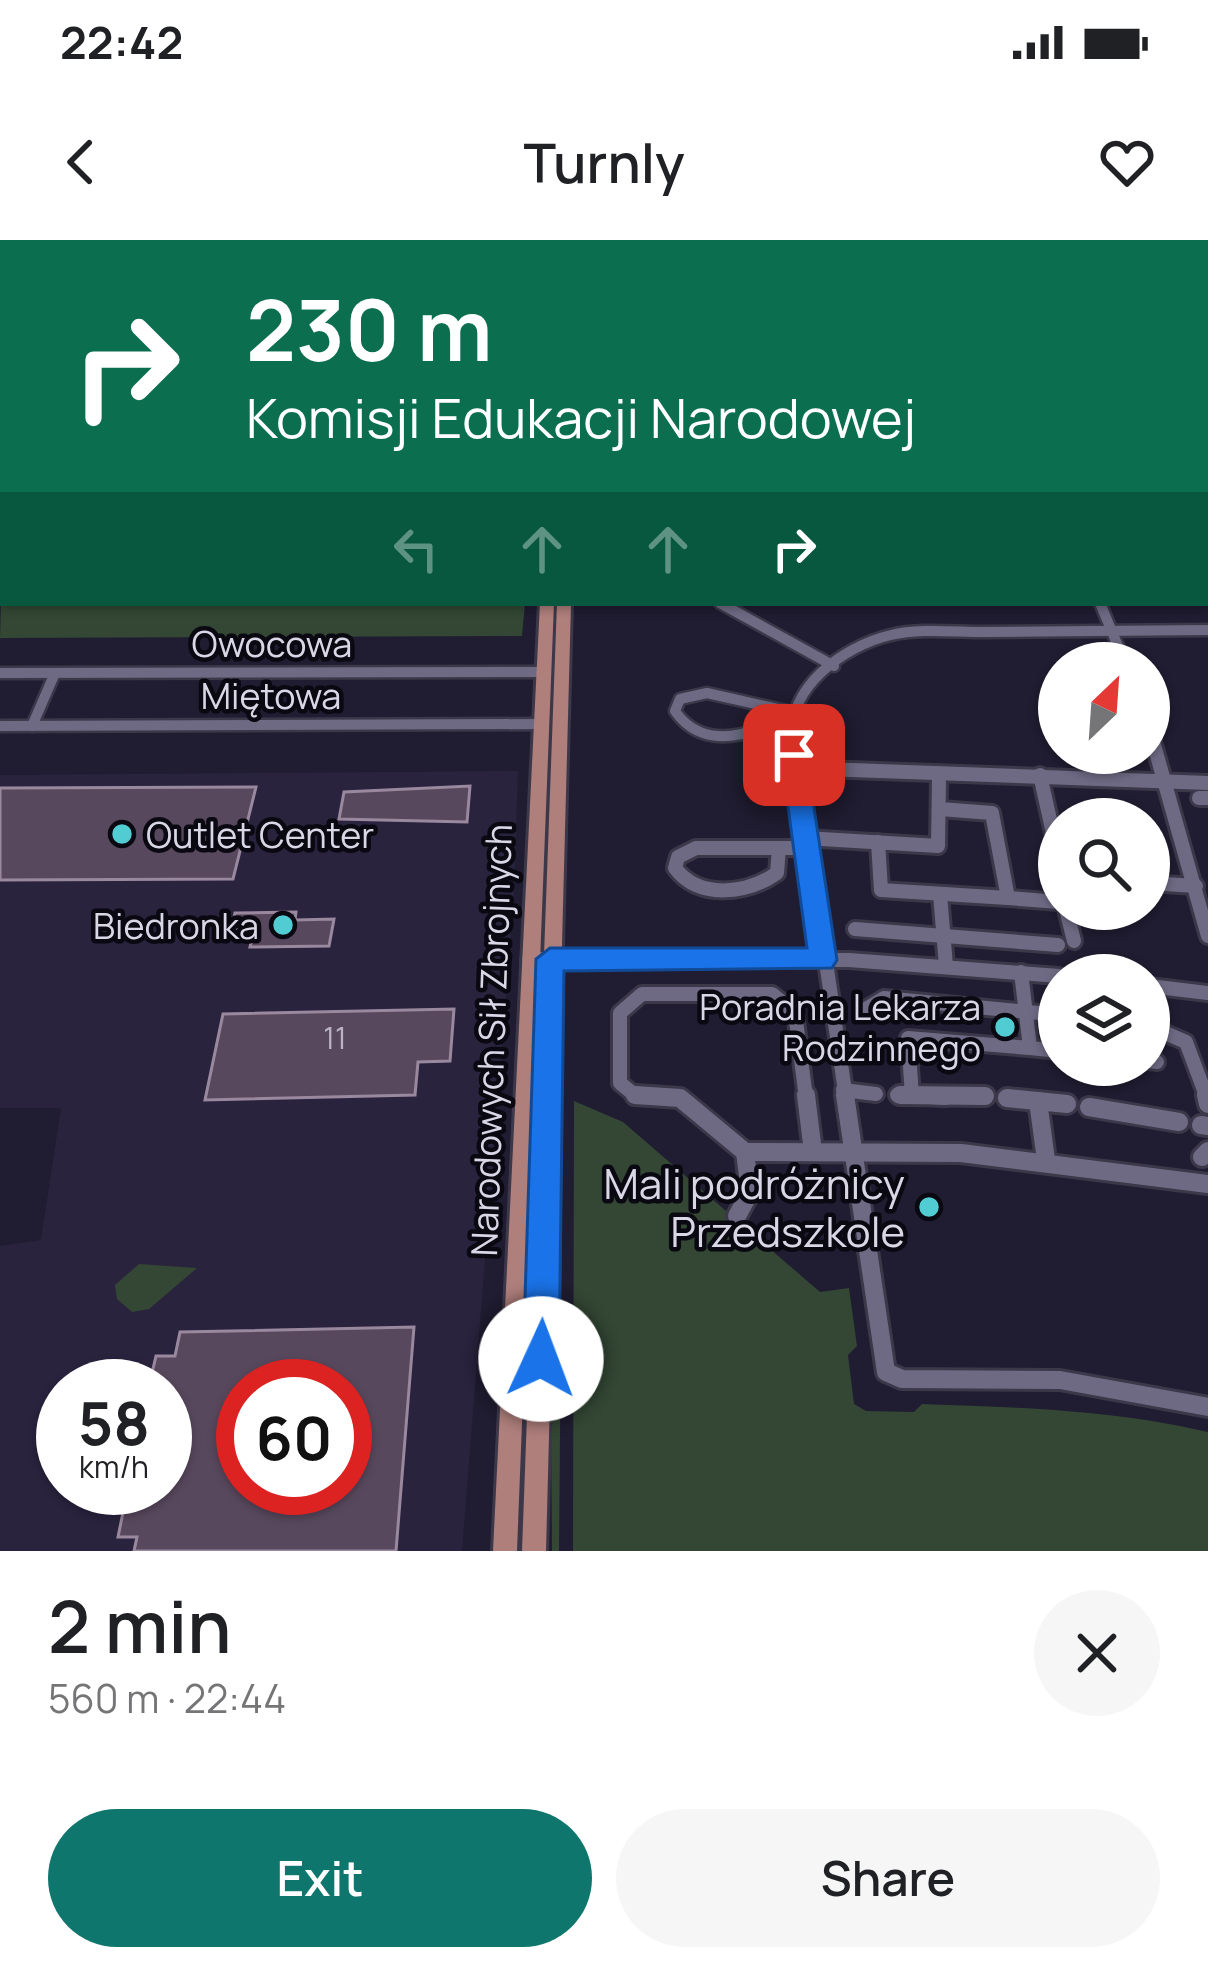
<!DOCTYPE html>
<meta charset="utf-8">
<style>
body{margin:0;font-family:Manrope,sans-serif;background:#f6f6f6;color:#202124;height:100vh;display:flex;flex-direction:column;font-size:45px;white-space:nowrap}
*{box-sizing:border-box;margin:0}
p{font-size:39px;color:#757577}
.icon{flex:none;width:66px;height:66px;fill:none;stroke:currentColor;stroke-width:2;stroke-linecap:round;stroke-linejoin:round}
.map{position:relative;height:1311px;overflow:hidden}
.side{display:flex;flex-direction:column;background:#fff;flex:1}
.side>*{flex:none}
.guide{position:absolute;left:0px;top:0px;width:1209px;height:366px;box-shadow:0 3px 9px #0004;background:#0b6e4f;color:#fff;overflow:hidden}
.needle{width:78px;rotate:25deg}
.tools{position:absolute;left:1038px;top:402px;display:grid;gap:24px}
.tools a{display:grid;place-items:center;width:132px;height:132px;border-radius:50%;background:#fff;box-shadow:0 3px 9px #0004;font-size:60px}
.speed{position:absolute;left:36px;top:1119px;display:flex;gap:24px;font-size:60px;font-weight:700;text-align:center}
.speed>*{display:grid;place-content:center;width:156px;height:156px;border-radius:50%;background:#fff;box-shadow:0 3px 9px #0004;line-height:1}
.speed small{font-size:30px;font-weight:400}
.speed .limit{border:18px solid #d22;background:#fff;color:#111}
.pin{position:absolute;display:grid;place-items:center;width:102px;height:102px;color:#fff;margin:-51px;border-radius:24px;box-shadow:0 6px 18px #0006}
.me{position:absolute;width:132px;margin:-66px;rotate:2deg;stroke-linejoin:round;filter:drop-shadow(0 0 9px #0008)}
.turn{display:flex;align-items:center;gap:42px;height:252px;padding:0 48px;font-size:54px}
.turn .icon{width:156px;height:156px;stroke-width:2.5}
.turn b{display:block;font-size:84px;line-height:102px}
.lanes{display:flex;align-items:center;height:114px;padding:0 48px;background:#0003;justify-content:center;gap:60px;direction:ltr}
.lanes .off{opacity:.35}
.round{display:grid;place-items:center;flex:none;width:126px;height:126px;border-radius:63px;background:#f6f6f6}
.overview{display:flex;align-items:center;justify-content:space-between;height:204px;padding:0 48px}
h1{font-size:72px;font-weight:600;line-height:90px}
.primary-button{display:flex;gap:24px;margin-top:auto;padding:24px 48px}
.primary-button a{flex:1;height:138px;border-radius:72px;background:#0f766e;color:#fff;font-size:48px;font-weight:600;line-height:138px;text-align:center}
.primary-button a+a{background:#f6f6f6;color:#202124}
.status{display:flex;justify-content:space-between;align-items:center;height:84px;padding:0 60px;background:#fff;direction:ltr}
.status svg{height:33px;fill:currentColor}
header{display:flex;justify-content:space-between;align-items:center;height:156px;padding:0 48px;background:#fff;font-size:54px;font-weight:600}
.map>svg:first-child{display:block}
.built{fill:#29233e;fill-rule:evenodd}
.green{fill:#334734}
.building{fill:#58485d;stroke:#9a889f;stroke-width:3;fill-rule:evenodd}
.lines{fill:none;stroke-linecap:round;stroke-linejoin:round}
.minor-far3-casing{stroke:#3c384a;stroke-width:12}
.minor-far2-casing{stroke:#3c384a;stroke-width:15}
.minor-far1-casing{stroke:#3c384a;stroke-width:20}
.minor-casing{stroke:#3c384a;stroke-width:24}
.major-casing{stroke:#3c384a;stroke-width:6}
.highway-casing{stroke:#3c384a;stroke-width:6}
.minor-far3{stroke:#6e6a84;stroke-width:9}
.minor-far2{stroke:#6e6a84;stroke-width:10}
.minor-far1{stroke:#6e6a84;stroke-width:14}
.minor{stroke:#6e6a84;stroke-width:18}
.major{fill:#af7f7c;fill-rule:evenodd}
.highway{fill:#db8d76;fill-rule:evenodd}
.rail-casing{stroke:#767385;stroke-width:6}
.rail{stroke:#0a0811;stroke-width:3;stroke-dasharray:6;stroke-linecap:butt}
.route{fill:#1a73e8;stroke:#114b97;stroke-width:3}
.poi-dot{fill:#51ccd2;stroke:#0a0811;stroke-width:4.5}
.labels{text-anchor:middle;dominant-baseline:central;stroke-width:9;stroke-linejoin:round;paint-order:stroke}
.number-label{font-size:30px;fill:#b9b3c4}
.street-label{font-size:36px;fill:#d9d7e6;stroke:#0a0811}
.poi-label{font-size:36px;fill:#d9d7e6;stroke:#0a0811;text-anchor:end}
.near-poi-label{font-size:42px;fill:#d9d7e6;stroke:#0a0811;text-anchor:end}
</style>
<div class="status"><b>22:42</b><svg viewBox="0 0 49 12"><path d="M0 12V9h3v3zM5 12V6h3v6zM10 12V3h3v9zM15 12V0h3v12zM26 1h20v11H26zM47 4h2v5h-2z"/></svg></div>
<header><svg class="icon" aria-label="back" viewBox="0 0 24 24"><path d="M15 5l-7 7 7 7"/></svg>Turnly<svg class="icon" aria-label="heart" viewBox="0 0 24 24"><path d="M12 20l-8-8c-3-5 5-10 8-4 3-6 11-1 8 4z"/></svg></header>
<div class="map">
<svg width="1208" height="1311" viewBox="0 0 1208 1311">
<rect width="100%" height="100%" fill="#201c31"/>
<g class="built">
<polygon points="721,0 1208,0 1208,147 1206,3"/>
<path d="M518 531 514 654 462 1311H0V1006L41 1000 61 868H0V535ZM63 1146H165V1248H63ZM243 1146H345V1248H243Z"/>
</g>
<g class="green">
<polygon points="3,288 3,363 525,363 522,396 0,398"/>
<polygon points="564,740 559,1311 552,1311 550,1066"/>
<polygon points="532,817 538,817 539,946 525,1311 515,1311"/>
<path d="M574 861 623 882 820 1052 849 1048 857 1106 848 1115 854 1164 866 1171 914 1172 922 1164C1024 1168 1107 1169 1208 1192V1311H573Z"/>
<polygon points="139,1024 197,1028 149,1069 132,1072 117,1059 115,1045"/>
</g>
<g class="building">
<polygon points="470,546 467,582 339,579 344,552"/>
<polygon points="256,547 233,639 0,640 0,548"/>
<polygon points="296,672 295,680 334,679 329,706 250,707 254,690 231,690 235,673"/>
<polygon points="454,769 450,821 418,822 415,855 205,860 223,774"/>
<path d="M414 1087 396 1311H134L137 1297H118L128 1248H165V1146H149L156 1116H175L180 1092ZM243 1146H345V1248H243Z"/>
</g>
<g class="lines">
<g class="minor-far3-casing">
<polyline id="minor-far3" points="789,0 797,3"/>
</g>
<g class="minor-far2-casing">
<g id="minor-far2">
<polyline points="720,363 834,426"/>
<polyline points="1100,363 1125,423"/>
<polyline points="0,433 544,432"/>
<path d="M707 453 769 467 758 489C727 501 695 500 675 471L680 459Z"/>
<polyline points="769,467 791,472"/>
<polyline points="0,486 542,484"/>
<polyline points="32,486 55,433"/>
<polyline points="1149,489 1153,501"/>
<path d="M793 501C785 449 843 406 891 395 919 388 954 392 984 392 1059 391 1133 391 1208 390"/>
</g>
</g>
<g class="minor-far1-casing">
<g id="minor-far1">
<polyline points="793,498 846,858"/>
<polyline points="1152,498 1208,696"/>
<polyline points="796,528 1208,543"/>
<polyline points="1040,535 1053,593"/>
<polyline points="1199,558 1208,558"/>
<polyline points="805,598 938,606 939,536"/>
<polyline points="878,602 881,650 1008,658 992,573 940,569"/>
<path d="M696 608H779L777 633C747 654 699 660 675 628L678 617Z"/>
<polyline points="779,608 806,608"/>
<polyline points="1149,643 1196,646"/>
<polyline points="940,654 946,726"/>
<polyline points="1008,658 1059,662"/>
<polyline points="1066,669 1074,701"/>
<polyline points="855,689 1058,705"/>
<polyline points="529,719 849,720 1059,736"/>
<polyline points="1149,746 1208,753"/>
<polyline points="866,769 884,758 1059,775"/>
<polyline points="1149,786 1186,802 1207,858"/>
<polyline points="1030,808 1059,811"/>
<polyline points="1149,821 1157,822"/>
<polyline points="843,850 876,854"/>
<polyline points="897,855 946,858"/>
<polyline points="912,856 908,798 1030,808 1021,732"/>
<polyline points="680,858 636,856 620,843 620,773 642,754 772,754 795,773 806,858"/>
<polyline points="979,858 985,856"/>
</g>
</g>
<g class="minor-casing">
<g id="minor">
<polyline points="635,855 680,858 745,912 961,913 1208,944"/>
<polyline points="806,855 813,912"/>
<polyline points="845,855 886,1132 902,1139 1060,1140 1208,1167"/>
<polyline points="900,855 985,856"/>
<polyline points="1206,855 1208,864"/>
<polyline points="1007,858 1067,864"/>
<polyline points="1038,861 1046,920"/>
<polyline points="1089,867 1179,882"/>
<polyline points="1201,885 1208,886"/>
<polyline points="1202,917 1208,911"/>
<polyline points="737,976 750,952 745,912"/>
</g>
</g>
<g class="major-casing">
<g id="major">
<rect x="559" y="0" width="10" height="3"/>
<polygon points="540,363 554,363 517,1311 493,1311"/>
<polygon points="557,363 571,363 546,1311 522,1311"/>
</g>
</g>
<g class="highway-casing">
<g id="highway">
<rect x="1206" y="242" width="2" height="10"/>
<rect x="0" y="255" width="3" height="10"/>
<rect x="1206" y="258" width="2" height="10"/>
</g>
</g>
<use href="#minor-far3" class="minor-far3"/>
<use href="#minor-far2" class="minor-far2"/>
<use href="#minor-far1" class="minor-far1"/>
<use href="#minor" class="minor"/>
<use href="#major" class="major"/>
<use href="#highway" class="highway"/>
<g class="rail-casing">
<polyline id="rail" points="0,279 3,274"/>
</g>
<use href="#rail" class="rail"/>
</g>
<polygon class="route" points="794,506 806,515 837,720 832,728 564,731 559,1119 554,1132 541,1137 528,1132 523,1119 536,719 550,708 807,708 781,515"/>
<g class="poi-dot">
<circle cx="122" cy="594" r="12"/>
<circle cx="283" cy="685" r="12"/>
<circle cx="1005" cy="787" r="12"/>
<circle cx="929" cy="967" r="12"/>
</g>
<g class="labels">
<g class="number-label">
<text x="335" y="797">11</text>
</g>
<g class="street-label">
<text x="272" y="403">Owocowa</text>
<text x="271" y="455">Miętowa</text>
<text transform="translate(491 800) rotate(-88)">Narodowych Sił Zbrojnych</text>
</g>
<g class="poi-label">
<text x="146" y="594" text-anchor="start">Outlet Center</text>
<text x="259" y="685">Biedronka</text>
<text x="981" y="766">Poradnia Lekarza<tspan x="981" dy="41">Rodzinnego</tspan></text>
</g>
<g class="near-poi-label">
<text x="905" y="943">Mali podróżnicy<tspan x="905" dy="48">Przedszkole</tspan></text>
</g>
</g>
</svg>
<div class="tools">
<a><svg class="needle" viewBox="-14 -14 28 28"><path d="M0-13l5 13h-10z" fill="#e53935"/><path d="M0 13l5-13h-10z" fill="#757577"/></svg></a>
<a><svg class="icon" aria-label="search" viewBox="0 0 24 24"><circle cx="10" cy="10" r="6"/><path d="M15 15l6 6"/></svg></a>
<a><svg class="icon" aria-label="layers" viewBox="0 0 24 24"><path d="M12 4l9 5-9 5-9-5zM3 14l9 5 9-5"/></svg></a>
</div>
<div class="speed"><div>58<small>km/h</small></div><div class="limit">60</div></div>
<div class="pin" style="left:794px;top:515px;background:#d93025"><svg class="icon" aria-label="arrive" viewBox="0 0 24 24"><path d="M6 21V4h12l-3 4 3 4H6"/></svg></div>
<svg class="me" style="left:541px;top:1119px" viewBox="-20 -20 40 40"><circle r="19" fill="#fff"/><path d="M0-13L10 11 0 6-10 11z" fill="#1a73e8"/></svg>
<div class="guide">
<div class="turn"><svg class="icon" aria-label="right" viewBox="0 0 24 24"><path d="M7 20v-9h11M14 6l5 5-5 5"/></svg><div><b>230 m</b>Komisji Edukacji Narodowej</div></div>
<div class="lanes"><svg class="icon off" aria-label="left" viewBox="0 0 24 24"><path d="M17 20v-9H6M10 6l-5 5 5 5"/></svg><svg class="icon off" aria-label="ahead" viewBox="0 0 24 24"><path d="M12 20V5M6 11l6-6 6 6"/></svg><svg class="icon off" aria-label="ahead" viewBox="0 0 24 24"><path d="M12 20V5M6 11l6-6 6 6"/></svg><svg class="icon" aria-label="right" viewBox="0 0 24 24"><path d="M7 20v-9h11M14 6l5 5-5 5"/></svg></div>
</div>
</div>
<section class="side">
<div class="overview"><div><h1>2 min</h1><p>560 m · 22:44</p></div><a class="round"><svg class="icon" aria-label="close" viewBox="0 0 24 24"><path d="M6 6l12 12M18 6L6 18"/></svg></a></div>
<div class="primary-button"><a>Exit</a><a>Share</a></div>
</section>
